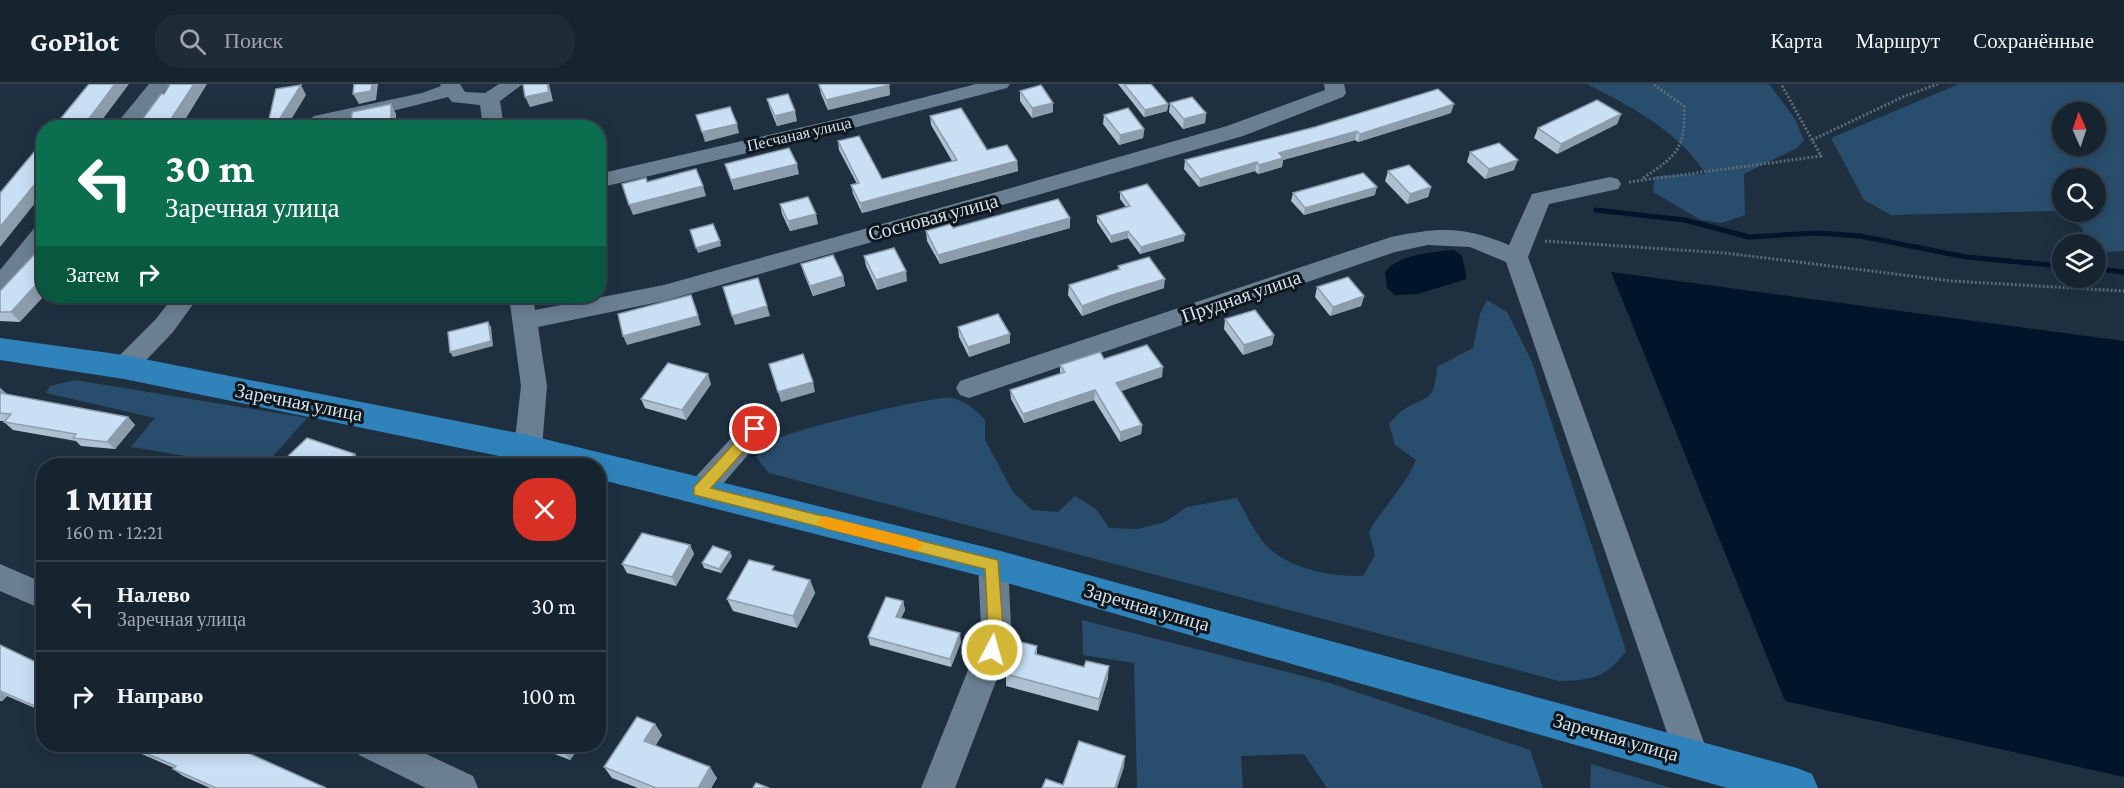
<!DOCTYPE html>
<html lang="ru">
<meta charset="utf-8">
<style>
body{margin:0;font-family:"Crimson Pro",serif;background:#1f2c38;color:#f1f3f6;height:100vh;display:flex;flex-direction:column;font-size:22px;white-space:nowrap}
*{box-sizing:border-box;margin:0}
p{font-size:20px;color:#9ea4ab}
.icon{flex:none;width:33px;height:33px;fill:none;stroke:currentColor;stroke-width:2;stroke-linecap:round;stroke-linejoin:round}
.map{position:relative;flex:1;overflow:hidden}
.sheet{position:absolute;left:36px;top:374px;width:570px;height:294px;display:flex;flex-direction:column;background:#162430;border-radius:24px;box-shadow:0 3px 15px #0003,0 0 0 2px #35414c}
.sheet>*{flex:none}
.banner{position:absolute;left:36px;top:36px;width:570px;height:183px;border-radius:24px;box-shadow:0 3px 15px #0003,0 0 0 2px #35414c;background:#0b6e4f;color:#fff;overflow:hidden}
.needle{width:39px;rotate:357deg}
.tools{position:absolute;left:2052px;top:18px;display:grid;gap:12px}
.tools a{display:grid;place-items:center;width:54px;height:54px;border-radius:50%;background:#162430;box-shadow:0 3px 15px #0003,0 0 0 2px #35414c;font-size:30px}
.pin{position:absolute;display:grid;place-items:center;width:51px;height:51px;color:#fff;margin:-26px;border:3px solid #fff;border-radius:50%;box-shadow:0 2px 6px #0007}
.me{position:absolute;width:66px;margin:-33px;rotate:6deg;stroke-linejoin:round;filter:drop-shadow(0 0 4px #0008)}
.turn{display:flex;align-items:center;gap:21px;height:126px;padding:0 30px;font-size:27px}
.turn .icon{width:78px;height:78px;stroke-width:2.5}
.turn b{display:block;font-size:42px;line-height:51px}
.then{display:flex;align-items:center;height:57px;padding:0 30px;background:#0003;gap:12px;font-size:22px}
.round{display:grid;place-items:center;flex:none;width:63px;height:63px;border-radius:24px;background:#1f2c38}
.headline{display:flex;align-items:center;justify-content:space-between;height:102px;padding:0 30px}
h1{font-size:36px;font-weight:800;line-height:45px}
ul{padding:0;list-style:none}
li{display:flex;align-items:center;gap:18px;height:90px;padding:0 30px;border-top:2px solid #35414c}
li div{flex:1}
li b{display:block;font-size:22px}
li em{font-style:normal}
header{display:flex;align-items:center;gap:36px;box-sizing:border-box;height:84px;padding:0 30px;background:#162430;border-bottom:2px solid #35414c}
header strong{font-size:28px}
nav{display:flex;gap:33px;margin-inline-start:auto;font-size:21px}
.search{width:420px;height:54px;background:#1f2c38;display:flex;align-items:center;gap:15px;box-sizing:border-box;padding:0 21px;border-radius:24px;color:#9ea4ab;font-size:22px}
.map>svg:first-child{display:block}
.green{fill:#294e6d;fill-rule:evenodd}
.water{fill:#00142a}
.lines{fill:none;stroke-linecap:round;stroke-linejoin:round}
.stream{stroke:#00142a;stroke-width:5}
.path{stroke:#5b6b79;stroke-width:3;stroke-dasharray:2 2;stroke-linecap:butt}
.minor{fill:#6a7f92;fill-rule:evenodd}
.major{fill:#2f83ba;fill-rule:evenodd}
.wall{fill:#acc0d2}
.shaded-wall{fill:#8c9cab}
.building{fill:#c8dff4;stroke:#8c9cab;stroke-width:1.5}
.route{fill:#d3b635;stroke:#897622;stroke-width:1.5}
.slow{fill:#f59e0b}
.labels{text-anchor:middle;dominant-baseline:central;stroke-width:6;stroke-linejoin:round;paint-order:stroke}
.far-street-label{font-size:16px;fill:#d3dfe9;stroke:#0f171e}
.street-label{font-size:20px;fill:#d3dfe9;stroke:#0f171e}
</style>
<header>
<strong>GoPilot</strong>
<div class="search"><svg class="icon" aria-label="search" viewBox="0 0 24 24"><circle cx="10" cy="10" r="6"/><path d="M15 15l6 6"/></svg>Поиск</div>
<nav><a>Карта</a><a>Маршрут</a><a>Сохранённые</a></nav>
</header>
<div class="map">
<svg width="2124" height="704" viewBox="0 0 2124 704">
<rect width="100%" height="100%" fill="#1e3040"/>
<g class="green">
<path d="M1580 0H1769L1795 35 1804 56 1797 64 1744 90 1745 131 1722 139 1701 136 1653 108 1655 92 1706 90C1678 47 1632 23 1587 0Z"/>
<path d="M1959 0H2124V167L2096 169V160H2082L2083 145 2072 134 2054 127 1891 131 1864 116 1831 54ZM2096 28V62H2062V28ZM2096 94V128H2062V94Z"/>
<path d="M1487 216 1507 228 1532 278 1626 567C1606 594 1592 596 1559 597L769 389 756 373C763 367 769 359 777 355 793 346 936 311 951 314 966 317 975 325 985 336V356L1013 408 1032 426 1058 428 1075 412 1096 425 1109 444 1138 445 1165 438 1187 423 1237 414C1245 428 1252 443 1261 455 1282 484 1330 493 1363 492L1375 471 1369 448C1383 423 1405 403 1416 376L1395 361 1389 340C1393 336 1398 329 1403 326 1428 310 1434 320 1437 283L1473 264 1480 230Z"/>
<path d="M75 296 307 334 265 381C224 381 173 369 131 363L155 334 46 309 50 302Z"/>
<polygon points="1082,536 1330,599 1530,666 1543,704 1327,704 1304,670 1241,672 1243,704 1137,704 1134,579 1083,571"/>
<polygon points="1591,680 1671,704 1590,704"/>
</g>
<g class="water">
<path d="M1454 166 1462 172 1467 195 1418 210 1395 211 1387 204 1385 188C1399 170 1433 168 1454 166Z"/>
<polygon points="1611,188 2124,257 2124,693 1785,617"/>
</g>
<g class="lines">
<g class="stream">
<polyline points="1596,126 1685,136 1749,153 1817,149 1860,152 1966,173 2062,182"/>
<polyline points="2096,185 2124,188"/>
</g>
<g class="path">
<polyline points="1812,56 1905,12 1938,0"/>
<path d="M1643 94C1677 72 1686 64 1684 22L1653 0"/>
<polyline points="1629,98 1821,72 1781,0"/>
<polyline points="1545,157 1725,169 1952,197 2124,207"/>
</g>
<g class="minor">
<polygon points="149,0 170,0 135,44 113,44"/>
<polygon points="440,0 460,0 465,8 485,9 499,0 523,0 500,17 504,44 483,44 480,21 452,18 448,13 325,44 299,44 314,32 422,9 441,2"/>
<polygon points="976,0 1010,0 1007,4 853,44 598,104 598,90 851,32"/>
<polygon points="1324,0 1344,0 1346,9 1343,13 1243,52 1027,114 664,217 538,243 547,302 542,364 538,372 528,375 518,372 514,364 521,302 509,212 533,212 535,226 664,201 1011,104 1227,42 1325,6"/>
<path d="M1610 93 1618 95 1621 100 1618 105 1549 120 1528 173 1710 675 1705 686 1693 691 1681 686 1676 675 1506 178 1470 163 1428 161 1395 168 969 314 960 311 956 304 960 297 1391 153C1439 143 1464 142 1509 161L1532 110Z"/>
<polygon points="44,139 44,164 9,209 0,211 0,186 36,142"/>
<polygon points="174,212 199,212 173,248 133,290 124,292 115,290 111,283 115,276 155,236"/>
<polygon points="755,335 764,338 768,345 764,352 710,415 700,418 690,415 686,407 690,399 746,338"/>
<polygon points="993,468 1003,471 1008,480 1011,543 1008,566 955,704 921,704 976,566 981,543 978,480 983,471"/>
<polygon points="0,480 44,499 44,526 0,507"/>
<polygon points="355,660 405,660 473,692 478,704 426,704 359,671"/>
</g>
<polygon class="major" points="0,254 124,271 528,351 993,465 1797,684 1812,690 1818,704 1727,704 993,495 598,395 598,381 543,381 124,295 0,276"/>
</g>
<g class="wall">
<polygon points="1118,0 1151,0 1168,20 1167,27 1144,33"/>
<polygon points="819,1 889,1 890,11 828,26 821,10"/>
<polygon points="1020,7 1053,28 1032,34 1020,17"/>
<polygon points="767,15 797,37 777,42 770,25"/>
<polygon points="1170,19 1206,29 1205,39 1183,45 1169,28"/>
<polygon points="1451,29 1358,58 1355,56 1283,76 1282,83 1258,90 1255,87 1199,103 1184,85 1185,76"/>
<polygon points="1621,30 1617,40 1557,70 1534,54 1538,44"/>
<polygon points="1104,31 1144,45 1143,54 1119,61 1103,40"/>
<polygon points="930,32 987,66 1017,77 1018,87 862,129 853,110 851,101 857,100 839,66 838,57 882,95 952,77 931,41"/>
<polygon points="1470,68 1514,86 1485,95 1467,78"/>
<polygon points="725,80 799,90 734,106"/>
<polygon points="1388,87 1431,103 1428,113 1407,120 1385,97"/>
<polygon points="1120,108 1184,157 1140,170 1128,154 1111,159 1097,138 1097,132 1126,123 1120,115"/>
<polygon points="1293,109 1375,111 1304,131 1291,117"/>
<polygon points="780,120 818,140 790,147 782,130"/>
<polygon points="1070,134 1070,144 940,180 927,157 926,147"/>
<polygon points="864,172 907,197 877,206 866,182"/>
<polygon points="801,180 843,192 845,202 813,212 804,190"/>
<polygon points="1118,182 1164,204 1112,221 1082,232 1068,211 1069,201 1118,186"/>
<polygon points="1317,203 1364,212 1361,222 1330,232 1315,213"/>
<polygon points="0,207 20,238 0,237"/>
<polygon points="1225,235 1274,251 1272,261 1243,271 1224,245"/>
<polygon points="958,243 1010,259 969,273 959,253"/>
<polygon points="1104,275 1162,293 1121,307 1142,341 1141,350 1120,358 1094,316 1024,339 1011,315 1010,306 1060,290 1060,281"/>
<polygon points="711,300 686,336 645,324 641,315"/>
<polygon points="0,304 8,311 128,333 135,341 115,365 81,362 76,357 13,346 4,338 5,337 0,337"/>
<polygon points="690,461 694,470 676,502 627,489 622,480"/>
<polygon points="732,472 721,489 704,484 702,479"/>
<polygon points="775,487 810,496 815,509 797,544 733,527 727,515"/>
<polygon points="903,517 905,526 901,534 961,558 951,583 870,561 868,553"/>
<polygon points="0,561 44,582 44,628 7,612 2,617 0,617"/>
<polygon points="1037,562 1037,571 1108,594 1098,627 1006,602 1006,590"/>
<polygon points="655,640 662,651 655,662 717,694 711,704 638,704 612,694 604,683"/>
<polygon points="89,660 228,660 326,704 210,704 183,692 173,685 174,684 121,661 112,670"/>
<polygon points="529,660 581,660 570,676"/>
</g>
<g class="shaded-wall">
<polygon points="115,0 129,0 96,44 82,44"/>
<polygon points="194,0 207,0 180,44 165,44"/>
<polygon points="372,0 378,0 376,16 359,20 353,10"/>
<polygon points="547,0 549,0 553,17 530,23 525,13"/>
<polygon points="301,1 306,11 286,44 274,44"/>
<polygon points="889,1 890,11 828,26 826,16"/>
<polygon points="1053,19 1053,28 1032,34 1032,24"/>
<polygon points="391,20 396,30 396,44 366,44 366,41"/>
<polygon points="1168,20 1167,27 1144,33 1145,26"/>
<polygon points="1454,20 1451,29 1358,58 1360,50"/>
<polygon points="795,27 797,37 777,42 775,32"/>
<polygon points="1206,29 1205,39 1183,45 1184,35"/>
<polygon points="1621,30 1617,40 1557,70 1561,60"/>
<polygon points="737,40 739,49 705,58 702,48"/>
<polygon points="1144,45 1143,54 1119,61 1120,51"/>
<polygon points="1357,47 1355,56 1283,76 1282,83 1258,90 1259,81 1279,69"/>
<polygon points="1518,76 1514,86 1485,95 1489,85"/>
<polygon points="1017,77 1018,87 862,129 860,119"/>
<polygon points="1257,78 1255,87 1199,103 1200,95"/>
<polygon points="797,80 799,90 734,106 731,96"/>
<polygon points="44,89 44,108 0,163 0,143"/>
<polygon points="703,102 706,112 633,131 629,121"/>
<polygon points="1377,103 1375,111 1304,131 1305,124"/>
<polygon points="1431,103 1428,113 1407,120 1410,110"/>
<polygon points="816,130 818,140 790,147 788,137"/>
<polygon points="1070,134 1070,144 940,180 938,171"/>
<polygon points="1128,147 1128,154 1111,159 1111,152"/>
<polygon points="1185,150 1184,157 1140,170 1141,163"/>
<polygon points="720,157 721,162 698,169 696,164"/>
<polygon points="906,187 907,197 877,206 876,196"/>
<polygon points="44,192 44,212 20,238 11,228"/>
<polygon points="843,192 845,202 813,212 810,202"/>
<polygon points="1165,195 1164,204 1112,221 1082,232 1082,222 1112,211"/>
<polygon points="691,211 701,241 627,261 623,252"/>
<polygon points="442,212 483,212 447,221"/>
<polygon points="1364,212 1361,222 1330,232 1333,223"/>
<polygon points="767,222 770,232 735,241 732,232"/>
<polygon points="488,238 491,243 493,262 453,273 450,268"/>
<polygon points="1010,250 1010,259 969,273 968,263"/>
<polygon points="1274,251 1272,261 1243,271 1244,261"/>
<polygon points="1163,283 1162,293 1116,309 1116,299"/>
<polygon points="708,290 711,300 686,336 682,326"/>
<polygon points="813,298 815,308 781,318 778,308"/>
<polygon points="0,304 9,312 0,312"/>
<polygon points="1095,306 1094,316 1024,339 1023,330"/>
<polygon points="128,333 135,341 115,365 107,358"/>
<polygon points="1142,341 1141,350 1120,358 1120,348"/>
<polygon points="355,370 363,380 361,381 345,381"/>
<polygon points="690,461 694,470 676,502 672,493"/>
<polygon points="730,468 732,472 721,489 719,485"/>
<polygon points="810,496 815,509 797,544 793,532"/>
<polygon points="903,517 905,526 898,541 896,533"/>
<polygon points="960,549 961,558 951,583 950,575"/>
<polygon points="1109,582 1108,594 1098,627 1099,615"/>
<polygon points="0,607 7,612 2,617 0,616"/>
<polygon points="598,626 602,630 598,635"/>
<polygon points="655,640 662,651 651,669 644,657"/>
<polygon points="71,660 81,660 77,664"/>
<polygon points="104,660 119,660 121,661 112,670 102,663"/>
<polygon points="565,660 581,660 570,676 561,665"/>
<polygon points="1125,672 1124,683 1117,704 1115,704"/>
<polygon points="710,683 717,694 711,704 698,704"/>
</g>
<g class="building">
<polygon points="89,0 115,0 82,44 53,44"/>
<polygon points="170,0 194,0 171,35 165,44 136,44 161,10 164,10"/>
<polygon points="354,0 372,0 371,7 353,10"/>
<polygon points="523,0 547,0 549,8 525,13"/>
<polygon points="821,0 888,0 889,1 826,16 819,1"/>
<polygon points="1124,0 1151,0 1168,20 1145,26"/>
<polygon points="301,1 274,44 267,44 276,5"/>
<polygon points="1041,1 1053,19 1032,24 1020,7"/>
<polygon points="1438,5 1454,20 1360,50 1357,47 1279,69 1283,74 1259,81 1257,78 1200,95 1185,76 1315,43"/>
<polygon points="788,10 795,27 775,32 767,15"/>
<polygon points="1192,13 1206,29 1184,35 1170,19"/>
<polygon points="1597,16 1621,30 1561,60 1538,44"/>
<polygon points="391,20 391,36 366,41 366,44 351,44 352,28"/>
<polygon points="730,23 737,40 702,48 696,31"/>
<polygon points="961,24 987,66 1007,61 1017,77 860,119 851,101 859,99 838,57 859,52 882,95 957,76 930,32"/>
<polygon points="1128,24 1144,45 1120,51 1104,31"/>
<polygon points="44,56 44,89 0,143 0,109"/>
<polygon points="1499,59 1518,76 1489,85 1470,68"/>
<polygon points="789,64 797,80 731,96 725,80"/>
<polygon points="1409,81 1431,103 1410,110 1388,87"/>
<polygon points="696,85 703,102 629,121 622,100 646,94 647,98"/>
<polygon points="1363,89 1377,103 1305,124 1293,109"/>
<polygon points="1147,100 1185,150 1141,163 1128,147 1111,152 1097,132 1130,122 1120,108"/>
<polygon points="808,113 816,130 788,137 780,120"/>
<polygon points="1058,115 1070,134 938,171 926,147 951,140 953,144"/>
<polygon points="713,140 720,157 696,164 690,146"/>
<polygon points="44,160 44,192 11,228 0,228 0,207"/>
<polygon points="894,164 906,187 876,196 864,172"/>
<polygon points="833,171 843,192 810,202 801,180"/>
<polygon points="1149,173 1165,195 1112,211 1082,222 1069,201 1120,185 1118,182"/>
<polygon points="1348,193 1364,212 1333,223 1317,203"/>
<polygon points="758,194 767,222 732,232 723,203"/>
<polygon points="691,211 698,232 623,252 618,230"/>
<polygon points="1255,226 1274,251 1244,261 1225,235"/>
<polygon points="998,230 1010,250 968,263 958,243"/>
<polygon points="488,238 491,257 450,268 448,248"/>
<polygon points="1147,261 1163,283 1116,299 1142,341 1120,348 1095,306 1023,330 1010,306 1065,288 1060,281 1100,268 1104,275"/>
<polygon points="803,270 813,298 778,308 769,280"/>
<polygon points="668,279 708,290 682,326 641,315"/>
<polygon points="0,309 128,333 107,358 73,354 76,350 4,338 11,330 0,329"/>
<polygon points="307,354 355,370 345,381 291,381 282,378"/>
<polygon points="642,449 690,461 672,493 622,480"/>
<polygon points="713,462 730,468 719,485 702,479"/>
<polygon points="749,476 774,482 772,486 810,496 793,532 727,515"/>
<polygon points="886,513 903,517 896,533 960,549 950,575 868,553"/>
<polygon points="1017,557 1037,562 1035,570 1084,583 1086,577 1109,582 1099,615 1006,590"/>
<polygon points="0,561 44,582 44,626 0,607"/>
<polygon points="637,633 655,640 644,657 710,683 698,704 656,704 604,683"/>
<polygon points="1079,657 1125,672 1115,704 1042,704 1046,695 1063,701"/>
<polygon points="95,660 104,660 102,663"/>
<polygon points="124,660 228,660 326,704 216,704 173,685 176,682"/>
<polygon points="548,660 565,660 561,665"/>
<polygon points="756,699 769,704 753,704"/>
</g>
<polygon class="route" points="755,340 762,345 760,349 711,404 998,476 1003,543 998,571 992,573 987,571 984,566 988,543 985,485 694,411 694,403 750,342"/>
<polygon class="slow" points="824,432 916,455 923,461 916,467 824,444 817,438"/>
<g class="labels">
<g class="far-street-label">
<text transform="translate(799 50) rotate(-13)">Песчаная улица</text>
</g>
<g class="street-label">
<text transform="translate(933 133) rotate(-15)">Сосновая улица</text>
<text transform="translate(1241 212) rotate(-19)">Прудная улица</text>
<text transform="translate(299 318) rotate(11)">Заречная улица</text>
<text transform="translate(1147 523) rotate(16)">Заречная улица</text>
<text transform="translate(1616 653) rotate(16)">Заречная улица</text>
</g>
</g>
</svg>
<div class="tools">
<a><svg class="needle" viewBox="-14 -14 28 28"><path d="M0-13l5 13h-10z" fill="#e53935"/><path d="M0 13l5-13h-10z" fill="#9ea4ab"/></svg></a>
<a><svg class="icon" aria-label="search" viewBox="0 0 24 24"><circle cx="10" cy="10" r="6"/><path d="M15 15l6 6"/></svg></a>
<a><svg class="icon" aria-label="layers" viewBox="0 0 24 24"><path d="M12 4l9 5-9 5-9-5zM3 14l9 5 9-5"/></svg></a>
</div>
<div class="pin" style="left:755px;top:345px;background:#d93025"><svg class="icon" aria-label="arrive" viewBox="0 0 24 24"><path d="M6 21V4h12l-3 4 3 4H6"/></svg></div>
<svg class="me" style="left:992px;top:566px" viewBox="-20 -20 40 40"><circle r="17" fill="#d3b635" stroke="#fff" stroke-width="3"/><path d="M0-11L8 9 0 5-8 9z" fill="#fff"/></svg>
<div class="banner">
<div class="turn"><svg class="icon" aria-label="left" viewBox="0 0 24 24"><path d="M17 20v-9H6M10 6l-5 5 5 5"/></svg><div><b>30 m</b>Заречная улица</div></div>
<div class="then">Затем<svg class="icon" aria-label="right" viewBox="0 0 24 24"><path d="M7 20v-9h11M14 6l5 5-5 5"/></svg></div>
</div>
<section class="sheet">
<div class="headline"><div><h1>1 мин</h1><p>160 m · 12:21</p></div><a class="round" style="background:#d93025;color:#fff"><svg class="icon" aria-label="close" viewBox="0 0 24 24"><path d="M6 6l12 12M18 6L6 18"/></svg></a></div>
<ul>
<li><svg class="icon" aria-label="left" viewBox="0 0 24 24"><path d="M17 20v-9H6M10 6l-5 5 5 5"/></svg><div><b>Налево</b><p>Заречная улица</p></div><em>30 m</em></li>
<li><svg class="icon" aria-label="right" viewBox="0 0 24 24"><path d="M7 20v-9h11M14 6l5 5-5 5"/></svg><div><b>Направо</b></div><em>100 m</em></li>
</ul>
</section>
</div>
